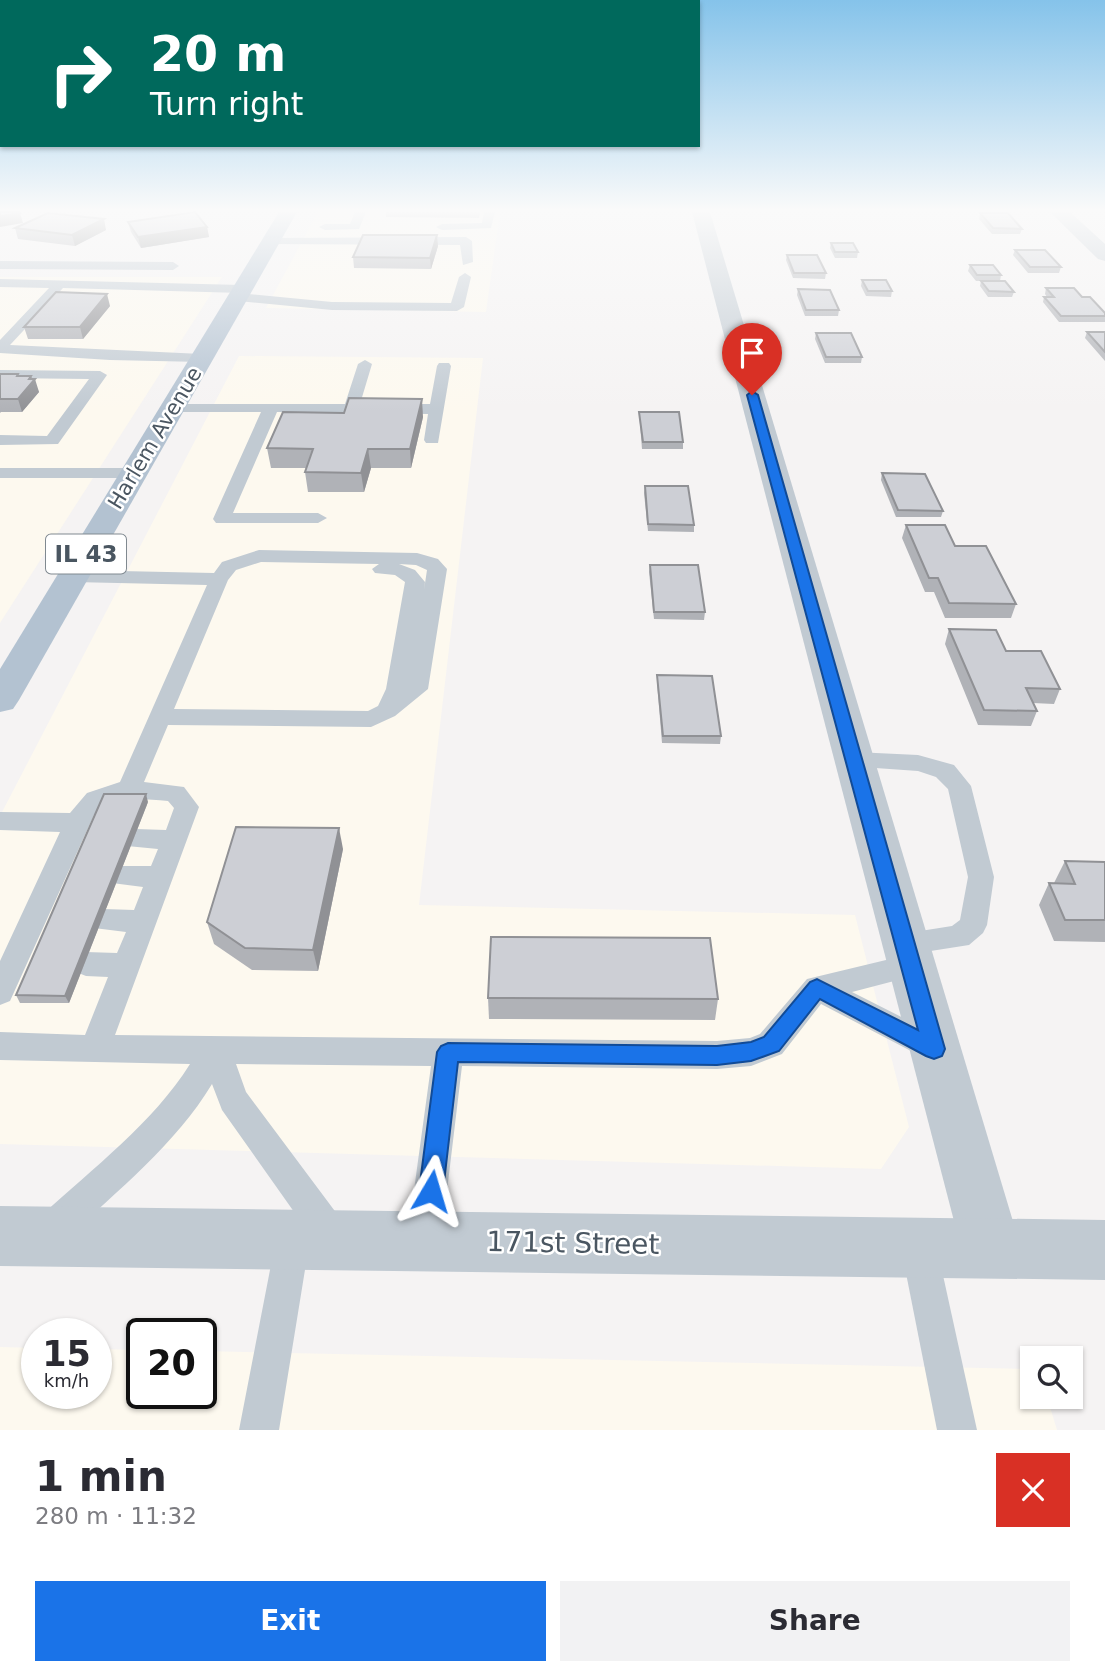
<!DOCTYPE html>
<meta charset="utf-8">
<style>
body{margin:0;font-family:"DejaVu Sans",sans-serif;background:#f2f2f3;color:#2b2b33;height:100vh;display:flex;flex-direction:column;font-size:26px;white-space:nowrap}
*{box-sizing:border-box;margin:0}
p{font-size:23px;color:#7c7c81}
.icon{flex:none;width:38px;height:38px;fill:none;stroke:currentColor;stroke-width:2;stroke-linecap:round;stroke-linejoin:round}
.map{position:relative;height:1430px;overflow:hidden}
.side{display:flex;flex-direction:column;background:#fff;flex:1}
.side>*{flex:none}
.top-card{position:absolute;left:0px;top:0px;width:700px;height:147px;box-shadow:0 2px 5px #0004;background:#00695c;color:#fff;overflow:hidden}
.buttons{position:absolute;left:1020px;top:1346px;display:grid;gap:14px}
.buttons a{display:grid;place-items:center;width:63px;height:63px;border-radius:0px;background:#fff;box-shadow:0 2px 5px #0004;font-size:35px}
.speed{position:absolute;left:21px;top:1318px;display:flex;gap:14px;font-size:35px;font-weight:700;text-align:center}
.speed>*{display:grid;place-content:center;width:91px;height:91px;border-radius:50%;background:#fff;box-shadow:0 2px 5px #0004;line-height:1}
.speed small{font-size:18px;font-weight:400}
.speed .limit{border:4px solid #111;border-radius:10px;background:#fff;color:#111}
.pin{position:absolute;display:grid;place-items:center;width:60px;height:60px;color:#fff;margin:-72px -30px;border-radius:50% 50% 50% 0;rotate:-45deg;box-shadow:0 0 7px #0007}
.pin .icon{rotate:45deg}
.me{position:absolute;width:77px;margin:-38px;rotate:7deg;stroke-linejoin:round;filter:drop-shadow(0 0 5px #0008)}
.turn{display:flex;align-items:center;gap:24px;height:147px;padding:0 35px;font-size:32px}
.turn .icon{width:91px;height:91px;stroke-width:2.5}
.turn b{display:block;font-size:49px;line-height:60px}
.round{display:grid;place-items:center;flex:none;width:74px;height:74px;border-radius:0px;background:#f2f2f3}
.headline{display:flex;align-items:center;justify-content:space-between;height:119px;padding:0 35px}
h1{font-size:42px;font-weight:700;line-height:52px}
.primary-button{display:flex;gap:14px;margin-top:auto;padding:14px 35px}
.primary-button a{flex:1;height:80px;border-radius:0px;background:#1a73e8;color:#fff;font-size:28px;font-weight:700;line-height:80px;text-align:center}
.primary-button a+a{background:#f2f2f3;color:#2b2b33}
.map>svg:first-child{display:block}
.commercial{fill:#fdf9ef}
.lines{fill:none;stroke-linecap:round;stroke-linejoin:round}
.service{fill:#c1cad2;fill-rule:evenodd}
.minor{fill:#c1cad2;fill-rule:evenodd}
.tertiary{fill:#c1cad2;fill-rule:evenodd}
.primary{fill:#b3c2d1;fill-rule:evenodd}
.wall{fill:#b0b2b7}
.shaded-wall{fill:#909195}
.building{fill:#cdcfd5;stroke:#909195;stroke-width:2}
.route{fill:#1a73e8;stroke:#114b97;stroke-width:2}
.labels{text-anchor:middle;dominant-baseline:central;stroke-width:5;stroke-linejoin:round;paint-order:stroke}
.far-street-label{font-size:21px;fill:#4a5661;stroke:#fff}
.shield{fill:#fff;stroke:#808990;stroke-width:2}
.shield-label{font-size:23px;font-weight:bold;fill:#4a5661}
.near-street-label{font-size:28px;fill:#4a5661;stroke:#fff}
</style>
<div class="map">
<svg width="1105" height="1430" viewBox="0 0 1105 1430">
<rect width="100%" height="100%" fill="#f5f3f3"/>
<g class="commercial">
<polygon points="318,212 500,212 486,312 266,308"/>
<polygon points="0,277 222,277 0,623"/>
<polygon points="239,356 483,358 419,905 855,915 909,1127 881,1169 0,1144 0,816"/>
<polygon points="0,1347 37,1348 37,1393 96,1393 96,1349 142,1350 142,1393 201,1393 201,1351 1032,1369 1032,1396 1047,1397 1057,1430 0,1430"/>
</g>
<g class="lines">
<g class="service">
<polygon points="355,212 366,212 359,229 325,230 319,227 325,224 350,224"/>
<polygon points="484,212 495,212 491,228 442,230 436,227 442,224 482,223"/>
<polygon points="270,238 466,237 472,241 473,262 463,265 460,245 266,244 266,240"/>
<polygon points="0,261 173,262 179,266 173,270 0,269"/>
<polygon points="465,273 471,277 464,307 457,311 332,310 238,301 231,297 238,293 332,302 451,303 459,277"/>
<polygon points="0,279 242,285 248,289 242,293 63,288 10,345 202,354 209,358 202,362 110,360 0,353 0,340 49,288 0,287"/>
<polygon points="365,360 372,364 360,404 430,404 437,366 439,363 449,363 451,366 438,443 426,443 424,440 428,414 277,412 233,513 318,513 327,518 318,523 216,523 213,519 261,412 173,412 165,407 167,404 345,404 358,364"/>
<polygon points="0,370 100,371 107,375 58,444 0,445 0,435 47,436 89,379 0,378"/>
<polygon points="0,468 134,468 143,473 134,478 0,478"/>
<path d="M259 550 417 553 438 559 447 569 428 689 395 716 371 727 168 725 144 782 184 787 199 807 115 1035 717 1041 750 1038 760 1034 807 979 911 954 921 958 925 966 921 974 852 992 943 1038 947 1048 943 1058 932 1062 821 1004 782 1054 751 1066 717 1069 462 1066 441 1241 436 1253 424 1258 412 1253 407 1241 431 1066 236 1064 246 1092 343 1222 348 1234 343 1246 331 1251 319 1246 306 1229 310 1239 279 1430H239L276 1239 281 1227 293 1222 304 1226 222 1110 212 1084C176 1144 117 1191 66 1239L54 1244 42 1239 37 1227 42 1215C93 1168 153 1123 190 1064L0 1060V1032L85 1035 108 977 86 976 76 972 72 964 76 956 86 952 117 953 126 932 94 928 90 920 94 912 104 909 134 910 143 887 112 883 108 876 112 869 121 866H151L158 849 127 846 123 839 127 832 136 829 166 830 174 808 168 801C140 799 116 794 94 815L10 1001 0 1005V961L60 832 0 830V812L70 813 87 793 120 782 207 585 73 582 63 576 73 570 214 573 222 562ZM261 562 379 564 372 569 375 573 395 575 405 582 386 689 378 706 368 711 174 709 228 580 236 570ZM399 564 416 565 427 570 424 590 425 582 415 570Z"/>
<polygon points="855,752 918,755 954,765 971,786 994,877 987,925 983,933 969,945 905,955 895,951 891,943 895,935 952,926 960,920 968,877 948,789 936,777 918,771 847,766 843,760 847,754"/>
<polygon points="919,1230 931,1236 937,1248 977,1430 937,1430 901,1248 907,1236"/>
</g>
<g class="minor">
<polygon points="692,212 710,212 1021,1248 1012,1269 991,1278 970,1269 961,1248"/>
<polygon points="1050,212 1070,212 1105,244 1105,261 1098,259"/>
</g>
<polygon class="tertiary" points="0,1206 1105,1220 1105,1280 0,1266"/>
<polygon class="primary" points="279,212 297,212 19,700 13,709 0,712 0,669"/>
</g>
<g class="wall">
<polygon points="386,212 480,212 479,218 386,217"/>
<polygon points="980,213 1022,229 1020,234 992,234 979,219"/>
<polygon points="128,222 207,227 209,237 141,248 131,232"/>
<polygon points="15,228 106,230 75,246 18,239"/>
<polygon points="831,243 858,252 857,258 835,258 830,248"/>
<polygon points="438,246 431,269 354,268 353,257"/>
<polygon points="1015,250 1061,267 1059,273 1028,273 1013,255"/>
<polygon points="787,255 826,273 825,279 793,278 786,260"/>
<polygon points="970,265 1001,275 1000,281 1014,292 1012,297 988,297 980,286 981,281 976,281 968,271"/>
<polygon points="862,280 892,291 891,297 866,296 861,286"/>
<polygon points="1046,288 1082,297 1105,313 1105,322 1059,322 1043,302 1044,297 1047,297 1045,294"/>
<polygon points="798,289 839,310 838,316 805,316 797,295"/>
<polygon points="110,306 83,339 28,339 24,327"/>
<polygon points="1087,332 1105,332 1105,361 1085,338"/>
<polygon points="816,333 862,357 861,363 825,363 815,339"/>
<polygon points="0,374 18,374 19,376 31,376 39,392 22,412 1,412 0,413"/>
<polygon points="639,412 683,442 683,449 642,449"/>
<polygon points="423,417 411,468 371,468 364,492 308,492 305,472 306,468 271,468 267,448"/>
<polygon points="882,473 943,511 941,517 896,517 881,480"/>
<polygon points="645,486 694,525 694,532 648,531 644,493"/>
<polygon points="906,525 955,546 1016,604 1011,618 945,618 934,592 925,592 902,538"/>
<polygon points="650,565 705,612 704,620 654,619 649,572"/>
<polygon points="949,629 1006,651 1060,689 1054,704 1033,703 1037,711 1031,726 978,725 945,644"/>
<polygon points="657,675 721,736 720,744 662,743 657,683"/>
<polygon points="148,802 69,1003 20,1003 16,995"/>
<polygon points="343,849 318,971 252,970 214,944 207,922"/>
<polygon points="1065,861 1105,862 1105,942 1054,941 1039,905 1049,883 1054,883"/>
<polygon points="488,998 718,999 715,1020 489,1019"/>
</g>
<g class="shaded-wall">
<polygon points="20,213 23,223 0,227 0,216"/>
<polygon points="104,219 106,230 75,246 72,235"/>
<polygon points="207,227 209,237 141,248 138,237"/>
<polygon points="437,235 438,246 431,269 430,258"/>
<polygon points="107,294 110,306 83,339 80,327"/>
<polygon points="31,376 33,382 35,379 39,392 22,412 18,399"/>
<polygon points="422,399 423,417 411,468 410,449"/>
<polygon points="368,449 371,468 364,492 361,473"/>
<polygon points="146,794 148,802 69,1003 65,996"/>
<polygon points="339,828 343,849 318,971 313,950"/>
</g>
<g class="building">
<polygon points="0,212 19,212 20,213 0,216"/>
<polygon points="195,212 207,227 138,237 128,222"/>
<polygon points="48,213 104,219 72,235 15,228"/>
<polygon points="980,213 1008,213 1022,229 993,228"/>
<polygon points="363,235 437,235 430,258 353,257"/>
<polygon points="831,243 853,243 858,252 835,252"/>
<polygon points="1015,250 1045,250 1061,267 1030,267"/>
<polygon points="787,255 817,255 826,273 794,273"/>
<polygon points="970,265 993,265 1001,275 977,275"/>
<polygon points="862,280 886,280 892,291 868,291"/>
<polygon points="981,281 1005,281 1014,292 989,291"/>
<polygon points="1046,288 1074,288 1082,297 1090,297 1105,313 1105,316 1061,316 1044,297 1054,297"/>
<polygon points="798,289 830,290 839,310 806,310"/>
<polygon points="56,292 107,294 80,327 24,327"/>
<polygon points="1087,332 1105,332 1105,352"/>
<polygon points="816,333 851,333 862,357 826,357"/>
<polygon points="0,374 18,374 17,376 31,376 29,379 35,379 18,399 0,399"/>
<polygon points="349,398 422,399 410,449 368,449 361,473 305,472 313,449 267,448 283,412 344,413"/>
<polygon points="639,412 679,412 683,442 643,442"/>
<polygon points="882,473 925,474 943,511 898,510"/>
<polygon points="645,486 688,486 694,525 648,524"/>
<polygon points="906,525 945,525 955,546 986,546 1016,604 949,603 938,578 929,578"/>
<polygon points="650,565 698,565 705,612 654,612"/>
<polygon points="949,629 996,630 1006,651 1041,651 1060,689 1026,688 1037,711 984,710"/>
<polygon points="657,675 712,676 721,736 663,736"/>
<polygon points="104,794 146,794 65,996 16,995"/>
<polygon points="236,827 339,828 313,950 245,948 207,922"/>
<polygon points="1065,861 1105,862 1105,920 1065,920 1049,883 1075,884"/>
<polygon points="491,937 710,938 718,999 488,998"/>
</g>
<linearGradient id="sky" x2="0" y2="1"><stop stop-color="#85c3ea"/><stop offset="0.51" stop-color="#fafafa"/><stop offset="1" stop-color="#fafafa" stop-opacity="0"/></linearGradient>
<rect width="1105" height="412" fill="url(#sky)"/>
<polygon class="route" points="752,391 758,395 945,1049 942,1056 934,1059 926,1056 820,999 779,1051 751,1061 717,1065 458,1062 443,1191 439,1200 431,1203 422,1200 419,1191 437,1052 441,1046 448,1043 717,1046 751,1042 764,1037 810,982 817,979 918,1030 747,395"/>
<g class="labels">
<g class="far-street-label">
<text transform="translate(155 438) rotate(-59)">Harlem Avenue</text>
</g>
<rect class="shield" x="46" y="534.5" width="80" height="39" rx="5"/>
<g class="shield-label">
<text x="86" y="554">IL 43</text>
</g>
<g class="near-street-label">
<text transform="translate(573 1243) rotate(1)">171st Street</text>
</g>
</g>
</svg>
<div class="buttons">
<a><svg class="icon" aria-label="search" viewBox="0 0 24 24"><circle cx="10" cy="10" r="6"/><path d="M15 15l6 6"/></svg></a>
</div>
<div class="speed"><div>15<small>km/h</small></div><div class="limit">20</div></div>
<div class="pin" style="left:752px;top:395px;background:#d93025"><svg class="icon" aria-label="arrive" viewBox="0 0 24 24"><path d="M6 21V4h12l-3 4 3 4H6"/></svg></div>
<svg class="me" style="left:431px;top:1191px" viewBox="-20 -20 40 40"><path d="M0-17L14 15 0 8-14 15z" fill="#1a73e8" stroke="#fff" stroke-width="4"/></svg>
<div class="top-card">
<div class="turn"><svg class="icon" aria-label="right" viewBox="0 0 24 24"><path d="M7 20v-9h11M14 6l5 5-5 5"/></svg><div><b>20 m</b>Turn right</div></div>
</div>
</div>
<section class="side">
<div class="headline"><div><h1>1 min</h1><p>280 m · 11:32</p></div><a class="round" style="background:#d93025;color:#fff"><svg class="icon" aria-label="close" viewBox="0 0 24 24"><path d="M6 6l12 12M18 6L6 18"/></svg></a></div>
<div class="primary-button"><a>Exit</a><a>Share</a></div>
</section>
